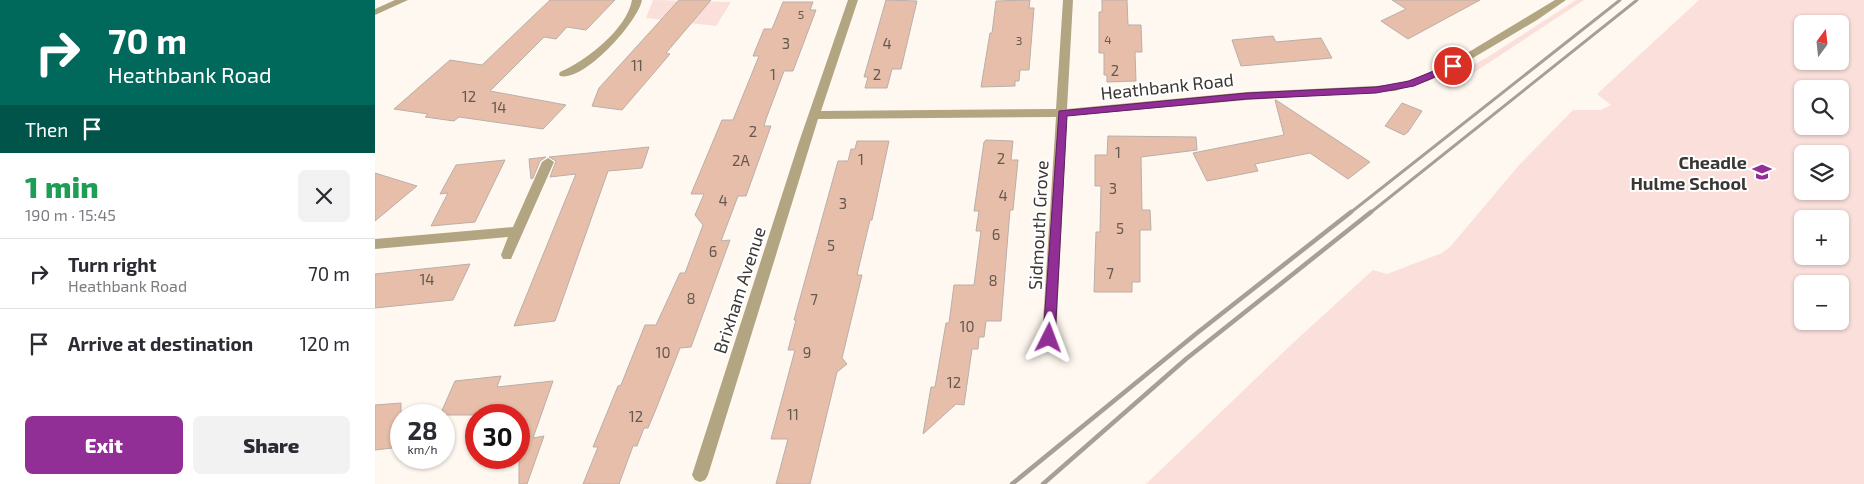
<!DOCTYPE html>
<meta charset="utf-8">
<style>
body{margin:0;font-family:"Exo 2",sans-serif;background:#f2f2f3;color:#2b2b33;height:100vh;display:flex;flex-direction:column;font-size:19px;white-space:nowrap}
*{box-sizing:border-box;margin:0}
p{font-size:16px;color:#7c7c81}
.icon{flex:none;width:28px;height:28px;fill:none;stroke:currentColor;stroke-width:2;stroke-linecap:round;stroke-linejoin:round}
.map{position:relative;flex:1;overflow:hidden}
.sheet{display:flex;flex-direction:column;background:#fff;width:375px}
.sheet>*{flex:none}
.top-card{background:#00695c;color:#fff;overflow:hidden}
.needle{width:32px;rotate:15deg}
.fabs{position:absolute;left:1419px;top:15px;display:grid;gap:10px}
.fabs a{display:grid;place-items:center;width:55px;height:55px;border-radius:8px;background:#fff;box-shadow:0 1px 4px #0004;font-size:25px}
.speed{position:absolute;left:15px;top:404px;display:flex;gap:10px;font-size:25px;font-weight:700;text-align:center}
.speed>*{display:grid;place-content:center;width:65px;height:65px;border-radius:50%;background:#fff;box-shadow:0 1px 4px #0004;line-height:1}
.speed small{font-size:12px;font-weight:400}
.speed .limit{border:8px solid #d22;background:#fff;color:#111}
.pin{position:absolute;display:grid;place-items:center;width:42px;height:42px;color:#fff;margin:-21px;border:2px solid #fff;border-radius:50%;box-shadow:0 1px 5px #0007}
.me{position:absolute;width:55px;margin:-28px;rotate:3deg;stroke-linejoin:round;filter:drop-shadow(0 0 4px #0008)}
.turn{display:flex;align-items:center;gap:18px;height:105px;padding:0 25px;font-size:22px}
.turn .icon{width:65px;height:65px;stroke-width:2.5}
.turn b{display:block;font-size:35px;line-height:42px}
.then{display:flex;align-items:center;height:48px;padding:0 25px;background:#0003;gap:10px;font-size:19px}
.round{display:grid;place-items:center;flex:none;width:52px;height:52px;border-radius:8px;background:#f2f2f3}
.summary{display:flex;align-items:center;justify-content:space-between;height:85px;padding:0 25px}
h1{font-size:30px;font-weight:800;line-height:38px;color:#1e9e55}
.action{display:flex;gap:10px;margin-top:auto;padding:10px 25px}
.action a{flex:1;height:58px;border-radius:8px;background:#922f97;color:#fff;font-size:20px;font-weight:800;line-height:58px;text-align:center}
.action a+a{background:#f2f2f3;color:#2b2b33}
ul{padding:0;list-style:none}
li{display:flex;align-items:center;gap:15px;height:70px;padding:0 25px;border-top:1px solid #e1e1e2}
li div{flex:1}
li b{display:block;font-size:19px}
li em{font-style:normal}
main{display:flex;flex:1;min-height:0}
.map>svg:first-child{display:block}
.green{fill:#fadfdb;fill-rule:evenodd}
.building{fill:#e7bea9;stroke:#b9afaa}
.lines{fill:none;stroke-linecap:round;stroke-linejoin:round}
.minor{fill:#b2a581;fill-rule:evenodd}
.rail-far1{stroke:#a59f9a;stroke-width:3}
.rail{stroke:#a59f9a;stroke-width:4.5}
.route{fill:#922f97;stroke:#5f1f62}
.labels{text-anchor:middle;dominant-baseline:central;stroke-width:4;stroke-linejoin:round;paint-order:stroke}
.far-number-label{font-size:12px;fill:#655951}
.number-label{font-size:15px;fill:#655951}
.street-label{font-size:18px;fill:#3a3734;stroke:#fff}
.poi-label{font-size:18px;font-weight:bold;fill:#3a3734;stroke:#fff;text-anchor:end}
</style>
<main>
<section class="sheet">
<div class="top-card">
<div class="turn"><svg class="icon" aria-label="right" viewBox="0 0 24 24"><path d="M7 20v-9h11M14 6l5 5-5 5"/></svg><div><b>70 m</b>Heathbank Road</div></div>
<div class="then">Then<svg class="icon" aria-label="arrive" viewBox="0 0 24 24"><path d="M6 21V4h12l-3 4 3 4H6"/></svg></div>
</div>
<div class="summary"><div><h1>1 min</h1><p>190 m · 15:45</p></div><a class="round"><svg class="icon" aria-label="close" viewBox="0 0 24 24"><path d="M6 6l12 12M18 6L6 18"/></svg></a></div>
<ul>
<li><svg class="icon" aria-label="right" viewBox="0 0 24 24"><path d="M7 20v-9h11M14 6l5 5-5 5"/></svg><div><b>Turn right</b><p>Heathbank Road</p></div><em>70 m</em></li>
<li><svg class="icon" aria-label="arrive" viewBox="0 0 24 24"><path d="M6 21V4h12l-3 4 3 4H6"/></svg><div><b>Arrive at destination</b></div><em>120 m</em></li>
</ul>
<div class="action"><a>Exit</a><a>Share</a></div>
</section>
<div class="map">
<svg width="1489" height="484" viewBox="0 0 1489 484">
<rect width="100%" height="100%" fill="#fff8f0"/>
<g class="green">
<polygon points="278,0 356,2 341,26 271,18"/>
<polygon points="1201,0 1209,0 1074,89 1067,82 1113,57"/>
<path d="M1324 0H1489V484H771L919 342 998 270 1012 274 1067 253 1075 247 1145 164 1198 110H1226L1236 105 1222 94ZM1428 24H1465V61H1428ZM1428 89H1465V126H1428ZM1428 154H1465V191H1428ZM1428 219H1465V256H1428ZM1428 284H1465V321H1428Z"/>
</g>
<g class="building">
<polygon points="175,0 240,0 211,30 192,27 181,39 169,37 115,91 191,105 168,129 84,117 79,121 50,117 53,114 19,109 75,60 107,65"/>
<polygon points="304,0 336,0 291,53 295,54 247,110 217,106 224,88"/>
<polygon points="511,0 542,1 526,69 517,69 512,88 490,88 493,77 489,77"/>
<polygon points="655,0 654,8 659,8 654,70 645,70 644,81 640,81 640,86 606,87 615,33 617,33 621,1"/>
<polygon points="727,0 752,0 753,25 766,25 767,52 760,52 761,81 732,82 732,75 729,75 729,53 724,53 724,12 727,12"/>
<polygon points="1017,0 1105,0 1033,39 1006,21 1031,9"/>
<polygon points="408,2 438,2 435,10 441,10 418,71 409,71 391,119 389,126 396,126 371,196 363,196 346,241 355,240 316,347 305,348 281,409 273,428 269,428 262,446 258,446 244,484 208,484 223,447 218,447 243,386 246,385 270,325 281,325 305,273 310,273 328,225 320,215 329,194 316,194 347,120 358,120 384,56 378,56 389,29 397,29"/>
<polygon points="898,36 901,42 946,38 957,58 866,66 857,40"/>
<polygon points="900,100 901,100 995,162 973,179 935,153 880,164 883,171 832,181 818,153 909,135"/>
<polygon points="1027,103 1047,111 1033,132 1029,135 1010,126"/>
<polygon points="733,136 821,137 822,150 766,157 767,210 775,210 776,230 765,230 765,282 757,282 757,292 719,292 721,232 725,232 726,186 720,186 720,155 732,155"/>
<polygon points="611,140 638,141 636,160 643,160 638,210 635,210 626,321 611,321 609,337 604,337 603,349 597,349 589,405 581,404 548,434 556,387 560,387 571,323 574,323 579,285 599,285 606,231 601,231 604,211 599,211 609,142"/>
<polygon points="482,141 514,141 497,220 495,220 482,275 487,275 467,358 472,364 462,372 435,484 401,484 413,439 396,439 420,350 413,350 421,320 419,320 463,161 473,161 476,149 480,149"/>
<polygon points="274,147 267,168 233,171 180,321 139,326 201,174 175,177 181,161 174,157"/>
<polygon points="171,157 165,161 158,178 156,179 154,159"/>
<polygon points="130,160 100,222 56,226 73,193 65,194 81,165"/>
<polygon points="0,173 42,186 0,221"/>
<polygon points="95,264 78,300 0,308 0,274"/>
<polygon points="126,376 122,387 178,381 158,438 169,436 152,484 144,484 144,415 65,415 80,381"/>
<polygon points="26,403 26,447 0,450 0,405"/>
</g>
<g class="lines">
<g class="minor">
<polygon points="20,0 33,0 0,15 0,9"/>
<path d="M257 0H267C263 22 209 82 185 76L184 74 185 72C211 61 252 29 257 0Z"/>
<polygon points="473,0 483,0 446,111 681,109 688,0 698,0 692,109 872,92 1020,85 1046,76 1074,64 1180,0 1191,0 1162,20 1081,68 1053,81 1020,91 872,100 692,116 681,338 679,342 674,344 669,342 667,338 681,117 443,119 333,475 330,480 325,482 320,480 317,475 424,142"/>
<polygon points="173,158 179,162 136,259 128,259 126,255 133,237 0,249 0,239 138,227 167,162"/>
</g>
<g class="rail-far1">
<polyline points="975,213 1245,0"/>
<polyline points="995,213 1262,0"/>
</g>
<g class="rail">
<polyline points="637,484 822,333 976,212"/>
<polyline points="668,484 811,359 996,212"/>
</g>
</g>
<polygon class="route" points="1078,63 1082,66 1081,68 1039,86 1001,93 872,99 692,116 680,338 679,342 674,344 670,342 668,338 684,111 872,93 1001,87 1034,81"/>
<defs>
<g id="school-bare" transform="scale(1.5)"><path d="M0-5L7-2L0 1L-7-2ZM-4 1L0 2.5L4 1V4Q0 6-4 4Z" fill="#922f97" stroke="#fff" stroke-width="2.5" paint-order="stroke"/></g>
</defs>
<g fill-rule="evenodd">
<use href="#school-bare" x="1387" y="172"/>
</g>
<g class="labels">
<g class="far-number-label">
<text x="426" y="14">5</text>
<text x="733" y="39">4</text>
<text x="644" y="40">3</text>
</g>
<g class="number-label">
<text x="411" y="43">3</text>
<text x="512" y="43">4</text>
<text x="262" y="65">11</text>
<text x="740" y="70">2</text>
<text x="398" y="74">1</text>
<text x="502" y="74">2</text>
<text x="94" y="96">12</text>
<text x="124" y="107">14</text>
<text x="378" y="131">2</text>
<text x="743" y="152">1</text>
<text x="626" y="158">2</text>
<text x="486" y="159">1</text>
<text x="366" y="160">2A</text>
<text x="738" y="188">3</text>
<text x="628" y="195">4</text>
<text x="348" y="200">4</text>
<text x="468" y="203">3</text>
<text x="745" y="228">5</text>
<text x="621" y="234">6</text>
<text x="456" y="245">5</text>
<text x="338" y="251">6</text>
<text x="735" y="273">7</text>
<text x="52" y="279">14</text>
<text x="618" y="280">8</text>
<text x="316" y="298">8</text>
<text x="439" y="299">7</text>
<text x="592" y="326">10</text>
<text x="288" y="352">10</text>
<text x="432" y="352">9</text>
<text x="579" y="382">12</text>
<text x="418" y="414">11</text>
<text x="261" y="416">12</text>
</g>
<g class="street-label">
<text transform="translate(792 86) rotate(-6)">Heathbank Road</text>
<text transform="translate(663 225) rotate(-87)">Sidmouth Grove</text>
<text transform="translate(364 290) rotate(-72)">Brixham Avenue</text>
</g>
<g class="poi-label">
<text x="1372" y="162">Cheadle<tspan x="1372" dy="21">Hulme School</tspan></text>
</g>
</g>
</svg>
<div class="fabs">
<a><svg class="needle" viewBox="-14 -14 28 28"><path d="M0-13l5 13h-10z" fill="#e53935"/><path d="M0 13l5-13h-10z" fill="#7c7c81"/></svg></a>
<a><svg class="icon" aria-label="search" viewBox="0 0 24 24"><circle cx="10" cy="10" r="6"/><path d="M15 15l6 6"/></svg></a>
<a><svg class="icon" aria-label="layers" viewBox="0 0 24 24"><path d="M12 4l9 5-9 5-9-5zM3 14l9 5 9-5"/></svg></a>
<a>+</a>
<a>−</a>
</div>
<div class="speed"><div>28<small>km/h</small></div><div class="limit">30</div></div>
<div class="pin" style="left:1078px;top:66px;background:#d93025"><svg class="icon" aria-label="arrive" viewBox="0 0 24 24"><path d="M6 21V4h12l-3 4 3 4H6"/></svg></div>
<svg class="me" style="left:674px;top:338px" viewBox="-20 -20 40 40"><path d="M0-17L14 15 0 8-14 15z" fill="#922f97" stroke="#fff" stroke-width="4"/></svg>
</div>
</main>
